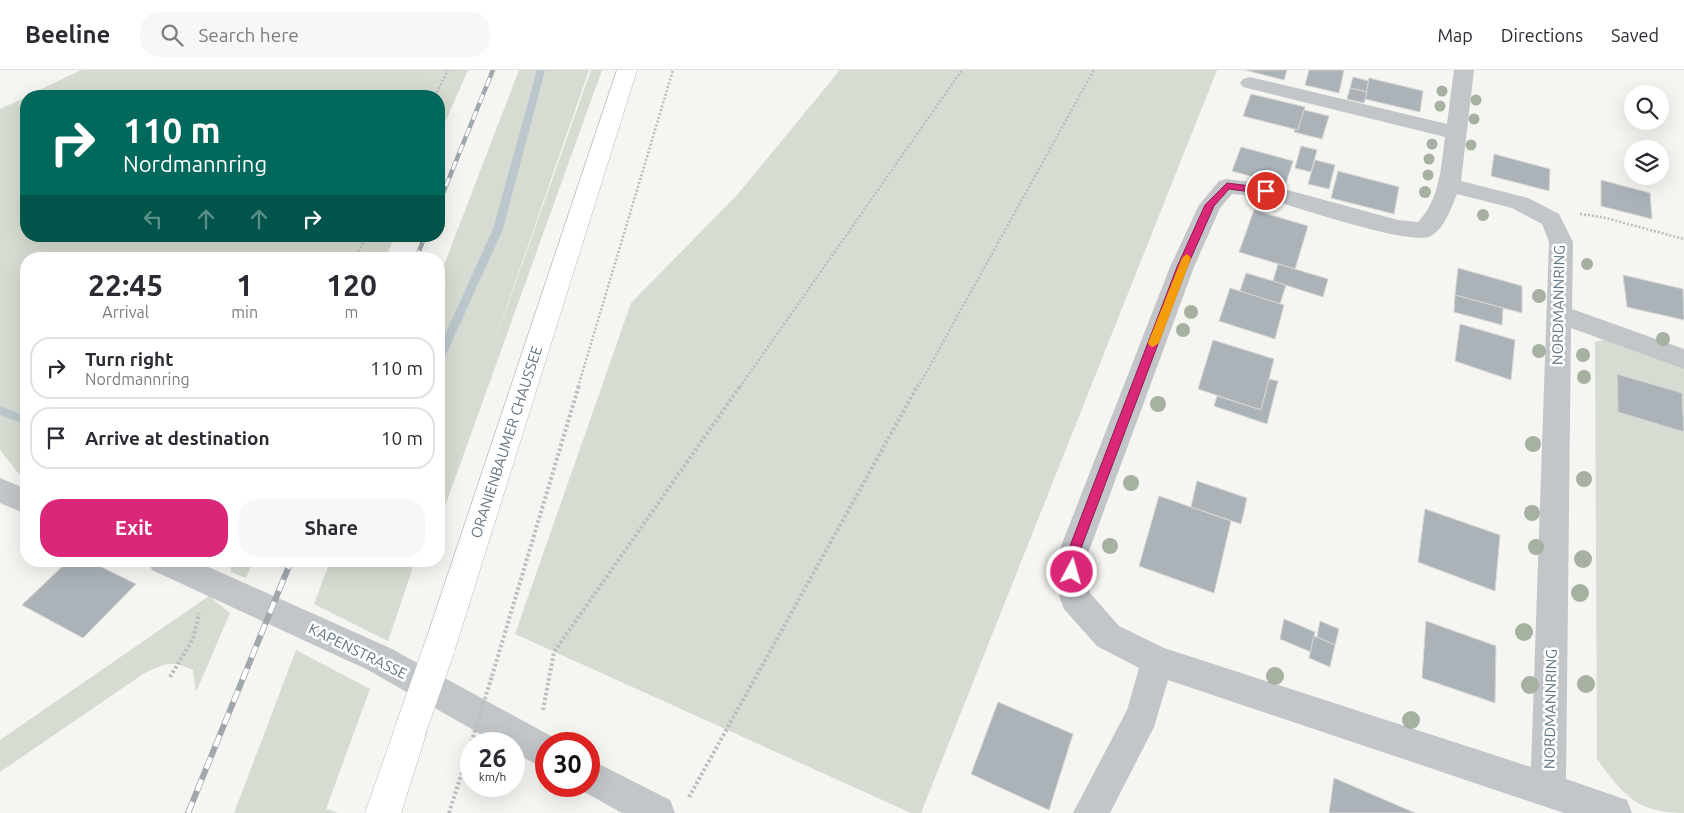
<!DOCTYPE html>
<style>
body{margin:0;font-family:Ubuntu,sans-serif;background:#f7f7f7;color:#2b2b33;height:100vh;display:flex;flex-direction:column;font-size:19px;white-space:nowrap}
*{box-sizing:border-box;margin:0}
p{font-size:16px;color:#7c7c81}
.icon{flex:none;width:28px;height:28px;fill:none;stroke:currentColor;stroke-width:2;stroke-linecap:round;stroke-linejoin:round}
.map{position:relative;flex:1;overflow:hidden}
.drawer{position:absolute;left:20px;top:182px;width:425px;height:315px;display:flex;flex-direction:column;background:#fff;border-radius:20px;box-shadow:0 5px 20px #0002}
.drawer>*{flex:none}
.hud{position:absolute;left:20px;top:20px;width:425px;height:152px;border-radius:20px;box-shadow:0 5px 20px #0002;background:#00695c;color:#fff;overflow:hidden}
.buttons{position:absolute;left:1624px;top:15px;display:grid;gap:10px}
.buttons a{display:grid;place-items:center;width:45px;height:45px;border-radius:50%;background:#fff;box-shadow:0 5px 20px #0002;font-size:25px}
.speed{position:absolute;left:460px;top:662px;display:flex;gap:10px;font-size:25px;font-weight:700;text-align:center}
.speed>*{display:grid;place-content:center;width:65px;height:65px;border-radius:50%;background:#fff;box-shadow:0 5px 20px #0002;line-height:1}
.speed small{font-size:12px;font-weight:400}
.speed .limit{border:8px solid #d22;background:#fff;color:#111}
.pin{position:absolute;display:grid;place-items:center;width:42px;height:42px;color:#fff;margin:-21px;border:2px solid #fff;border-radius:50%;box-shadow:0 1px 5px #0007}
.me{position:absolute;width:55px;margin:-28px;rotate:6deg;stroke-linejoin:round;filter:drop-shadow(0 0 4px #0008)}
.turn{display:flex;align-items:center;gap:18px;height:105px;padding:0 20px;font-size:22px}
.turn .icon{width:65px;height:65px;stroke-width:2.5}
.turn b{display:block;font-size:35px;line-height:42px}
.lanes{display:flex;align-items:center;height:48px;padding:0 20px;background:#0003;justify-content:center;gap:25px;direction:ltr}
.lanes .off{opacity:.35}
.eta{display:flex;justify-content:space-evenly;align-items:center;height:85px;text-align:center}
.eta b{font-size:30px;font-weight:600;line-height:35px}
.button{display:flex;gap:10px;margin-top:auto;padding:10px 20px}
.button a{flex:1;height:58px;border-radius:20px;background:#db2777;color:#fff;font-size:20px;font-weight:600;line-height:58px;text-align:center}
.button a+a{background:#f7f7f7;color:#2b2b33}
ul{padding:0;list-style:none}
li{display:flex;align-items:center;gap:15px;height:62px;margin:0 10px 8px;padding:0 10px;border:2px solid #e1e1e2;border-radius:20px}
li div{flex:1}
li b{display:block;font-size:19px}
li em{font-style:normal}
header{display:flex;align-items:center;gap:30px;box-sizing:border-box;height:70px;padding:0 25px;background:#fff;border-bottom:1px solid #e1e1e2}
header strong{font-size:24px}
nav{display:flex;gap:28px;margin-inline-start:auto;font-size:18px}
.search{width:350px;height:45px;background:#f7f7f7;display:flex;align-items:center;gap:12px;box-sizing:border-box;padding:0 18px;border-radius:20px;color:#7c7c81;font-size:19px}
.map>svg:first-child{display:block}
.green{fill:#d6dcd2}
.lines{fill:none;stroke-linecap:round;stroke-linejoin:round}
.stream{fill:#bbc7cc;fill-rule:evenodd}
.building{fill:#abb3b8;stroke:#d6d6d4}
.major-casing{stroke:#b5b9bd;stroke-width:1}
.path-far1{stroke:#bbbec0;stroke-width:2.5;stroke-dasharray:2 2;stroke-linecap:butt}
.path{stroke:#bbbec0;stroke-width:4;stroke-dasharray:2.5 2.5;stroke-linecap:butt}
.minor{fill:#c2c6c9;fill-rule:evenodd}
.major{fill:#fff;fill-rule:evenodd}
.rail-far1-casing{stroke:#a0a7ad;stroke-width:4.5}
.rail-casing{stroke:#a0a7ad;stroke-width:6}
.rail-far1{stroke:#fff;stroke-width:3;stroke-dasharray:9;stroke-linecap:butt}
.rail{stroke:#fff;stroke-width:4.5;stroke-dasharray:12;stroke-linecap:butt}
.major-bridge-casing{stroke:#b5b9bd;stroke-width:32;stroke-linecap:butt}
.path-bridge{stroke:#bbbec0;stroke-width:4;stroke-dasharray:2.5 2.5;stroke-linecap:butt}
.major-bridge{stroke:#fff;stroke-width:31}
.tree{fill:#a6b1a2}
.route{fill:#db2777;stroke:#8e194d}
.slow{fill:#f59e0b}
.labels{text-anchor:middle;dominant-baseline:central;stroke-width:5;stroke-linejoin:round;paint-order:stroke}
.street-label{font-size:15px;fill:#627583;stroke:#fff}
</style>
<header>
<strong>Beeline</strong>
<div class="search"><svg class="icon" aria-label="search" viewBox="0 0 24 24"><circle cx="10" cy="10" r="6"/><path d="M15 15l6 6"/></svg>Search here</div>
<nav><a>Map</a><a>Directions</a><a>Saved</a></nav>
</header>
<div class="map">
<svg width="1684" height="743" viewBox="0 0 1684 743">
<rect width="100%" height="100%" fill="#f5f5f1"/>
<g class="green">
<polygon points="81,0 468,0 439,66 439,26 27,26"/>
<polygon points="519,0 589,0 483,305 591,0 602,0 439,453 439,208"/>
<polygon points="840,0 1217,0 921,743 911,743 515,564 631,233 737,125"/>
<polygon points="26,27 26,166 395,166 385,189 26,189 26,408 18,403 0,380 0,39"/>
<path d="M1602 270 1612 271 1684 297V743C1637 743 1623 725 1597 689L1595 272Z"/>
<polygon points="230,491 253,491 246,508 231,502"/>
<polygon points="330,491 415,491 388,571 314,534"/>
<path d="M209 526 230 543 196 622 193 600C170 589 164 594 143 604L0 702V670Z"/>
<polygon points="296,580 370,619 326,739 338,743 234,743"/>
</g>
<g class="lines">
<g class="stream">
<polygon points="537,0 545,0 503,159 444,289 443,292 439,293 439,278 493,159"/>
<polygon points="0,336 26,346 26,355 0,345"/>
</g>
</g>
<g class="building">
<polygon points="1245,0 1287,0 1284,10"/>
<polygon points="1309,0 1344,0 1339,23 1305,15"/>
<polygon points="1353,7 1369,11 1367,22 1350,18"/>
<polygon points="1369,8 1423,21 1420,42 1365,29"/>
<polygon points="1350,18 1367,22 1364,33 1347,29"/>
<polygon points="1251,24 1305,37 1298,60 1243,46"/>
<polygon points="1304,40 1329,46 1322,69 1294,62 1295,59 1298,60"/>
<polygon points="1301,76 1317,80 1311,102 1295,98"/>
<polygon points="1241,77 1293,91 1285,116 1232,101"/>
<polygon points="1494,84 1550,99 1549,121 1491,106"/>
<polygon points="1315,90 1335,95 1329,119 1308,114"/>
<polygon points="1338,101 1399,117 1394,144 1331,128"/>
<polygon points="1601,110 1650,123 1652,149 1601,136"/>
<polygon points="1254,140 1308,156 1295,199 1239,182"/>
<polygon points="1278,194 1328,209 1323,227 1273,211"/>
<polygon points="1458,198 1522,216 1522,243 1455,225"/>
<polygon points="1246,203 1286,215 1280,234 1240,221"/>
<polygon points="1623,205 1683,219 1684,250 1627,237"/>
<polygon points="1230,218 1284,235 1275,269 1219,251"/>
<polygon points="1455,225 1503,238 1502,255 1454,242"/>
<polygon points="1460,254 1515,270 1511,310 1455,291"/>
<polygon points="1213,270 1274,289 1261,340 1198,319"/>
<polygon points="1617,304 1682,323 1684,362 1618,342"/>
<polygon points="1269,309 1278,311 1267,354 1214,336 1217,326 1261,340"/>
<polygon points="1197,411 1247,428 1241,454 1191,437"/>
<polygon points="1159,426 1231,451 1214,523 1139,496"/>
<polygon points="1425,439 1500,465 1495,521 1418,492"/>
<polygon points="68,491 89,491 136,514 83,568 22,535"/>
<polygon points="1284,549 1315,562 1311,582 1280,569"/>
<polygon points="1320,551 1339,559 1335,575 1317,567"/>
<polygon points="1426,551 1496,576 1495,633 1422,608"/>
<polygon points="1314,566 1335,575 1330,597 1309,588"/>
<polygon points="998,632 1073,664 1049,740 971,704"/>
<polygon points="1334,708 1415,743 1329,743"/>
</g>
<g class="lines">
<g class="major-casing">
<g id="major">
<polygon points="617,0 637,0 455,579 450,590 439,594 428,590 423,579"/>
<polygon points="410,644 422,649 427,661 401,743 365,743 398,649"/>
</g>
</g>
<g class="path-far1">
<polyline points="435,26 448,0"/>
<polyline points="1580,144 1602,147 1684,169"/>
<polyline points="355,189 366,166"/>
<polyline points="578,317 673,0"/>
<polyline points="740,317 962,0"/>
<polyline points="918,317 1094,0"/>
</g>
<g class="path">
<polyline points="492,606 579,315"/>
<polyline points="170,607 193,569 199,543"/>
<polyline points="543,640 554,582 741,315"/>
<polyline points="689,727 918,315"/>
<polyline points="449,743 464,696"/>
</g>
<g class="minor">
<path d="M1454 0H1474L1461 111 1528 128 1559 144 1573 172 1572 239 1684 279V299L1571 258 1566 709 1627 730 1632 743H1564L1168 610 1154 657 1110 743H1073L1127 640 1139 598 1097 576 1064 539 1060 529 1056 489 1170 197 1199 135 1219 111 1227 109 1265 114 1398 150 1418 152C1440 129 1441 97 1445 67L1243 17 1240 13 1243 9 1250 7 1447 54ZM1232 124C1244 125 1256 126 1267 129 1294 136 1411 177 1431 166 1445 158 1451 138 1457 124L1512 138 1542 154 1549 172 1531 697 1164 578 1119 556 1090 523 1086 489 1194 197 1220 138Z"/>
<polygon points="0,408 26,419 26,444 0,433"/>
<polygon points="148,491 195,491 390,578 558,670 560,674 546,674 546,699 514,683 514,674 498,674 368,600 152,500"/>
<polygon points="589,689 670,730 675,743 622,743 577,718 576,716 589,716"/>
</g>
<use href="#major" class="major"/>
<g class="rail-far1-casing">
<g id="rail-far1">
<polyline points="439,133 493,0"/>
<polyline points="416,189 425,166"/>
</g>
</g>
<g class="rail-casing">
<polyline id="rail" points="188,743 291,491"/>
</g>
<use href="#rail-far1" class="rail-far1"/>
<use href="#rail" class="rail"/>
<g class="major-bridge-casing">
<polyline id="major-bridge" points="410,661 439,579"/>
</g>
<polyline class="path-bridge" points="464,696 492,606"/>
<use href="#major-bridge" class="major-bridge"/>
</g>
<g class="tree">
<circle cx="1442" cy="21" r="5.5"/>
<circle cx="1476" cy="30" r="5.5"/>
<circle cx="1440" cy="36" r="5.5"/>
<circle cx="1474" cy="49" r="5.5"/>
<circle cx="1432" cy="74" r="5.5"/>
<circle cx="1471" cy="75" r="5.5"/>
<circle cx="1429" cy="89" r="5.5"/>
<circle cx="1428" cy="105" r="5.5"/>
<circle cx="1425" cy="122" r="6"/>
<circle cx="1483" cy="145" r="6"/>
<circle cx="1587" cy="194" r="6"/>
<circle cx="1539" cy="226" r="7"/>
<circle cx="1191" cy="242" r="7"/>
<circle cx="1183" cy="260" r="7"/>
<circle cx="1663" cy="269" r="7"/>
<circle cx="1539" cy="281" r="7"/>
<circle cx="1583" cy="285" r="7"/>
<circle cx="1584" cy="307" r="7"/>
<circle cx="1158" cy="334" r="8"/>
<circle cx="1533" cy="374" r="8"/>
<circle cx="1584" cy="409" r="8"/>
<circle cx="1131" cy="413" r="8"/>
<circle cx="1532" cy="443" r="8"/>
<circle cx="1110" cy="476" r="8"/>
<circle cx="1536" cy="477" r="8"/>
<circle cx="1583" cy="489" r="9"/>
<circle cx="1580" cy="523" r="9"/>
<circle cx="1524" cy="562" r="9"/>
<circle cx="1275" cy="606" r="9"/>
<circle cx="1586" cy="614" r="9"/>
<circle cx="1530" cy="615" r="9"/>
<circle cx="1411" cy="650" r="9"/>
</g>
<polygon class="route" points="1227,113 1266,118 1270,121 1266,124 1229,119 1214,136 1187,197 1077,489 1079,502 1077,506 1068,506 1065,489 1177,197 1205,135"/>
<polygon class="slow" points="1187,184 1191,188 1159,273 1153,277 1150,276 1148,273 1182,188"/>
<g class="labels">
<g class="street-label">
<text transform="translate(1558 235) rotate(-89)">NORDMANNRING</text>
<text transform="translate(506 372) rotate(-72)">ORANIENBAUMER CHAUSSEE</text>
<text transform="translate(358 581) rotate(26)">KAPENSTRASSE</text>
<text transform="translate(1550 639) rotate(-89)">NORDMANNRING</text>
</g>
</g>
</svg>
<div class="buttons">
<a><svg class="icon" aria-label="search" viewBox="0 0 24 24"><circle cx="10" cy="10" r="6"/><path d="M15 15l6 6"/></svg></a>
<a><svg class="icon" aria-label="layers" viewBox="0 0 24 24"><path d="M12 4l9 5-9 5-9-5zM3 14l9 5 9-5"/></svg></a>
</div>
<div class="speed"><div>26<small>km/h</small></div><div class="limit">30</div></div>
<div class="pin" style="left:1266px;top:121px;background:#d93025"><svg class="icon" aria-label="arrive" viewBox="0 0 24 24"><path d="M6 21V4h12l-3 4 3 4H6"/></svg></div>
<svg class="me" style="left:1072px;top:502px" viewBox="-20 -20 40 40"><circle r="17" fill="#db2777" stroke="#fff" stroke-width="3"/><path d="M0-11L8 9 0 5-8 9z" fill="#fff"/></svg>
<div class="hud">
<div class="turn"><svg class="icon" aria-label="right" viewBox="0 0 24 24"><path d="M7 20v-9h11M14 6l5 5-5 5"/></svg><div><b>110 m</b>Nordmannring</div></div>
<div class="lanes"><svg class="icon off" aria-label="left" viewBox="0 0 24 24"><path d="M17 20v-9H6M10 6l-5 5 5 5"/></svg><svg class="icon off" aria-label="ahead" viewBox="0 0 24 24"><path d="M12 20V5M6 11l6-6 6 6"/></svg><svg class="icon off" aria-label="ahead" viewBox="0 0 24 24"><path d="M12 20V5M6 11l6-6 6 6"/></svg><svg class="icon" aria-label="right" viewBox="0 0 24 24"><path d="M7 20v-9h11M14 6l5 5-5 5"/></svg></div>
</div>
<section class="drawer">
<div class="eta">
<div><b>22:45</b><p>Arrival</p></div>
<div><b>1</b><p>min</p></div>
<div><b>120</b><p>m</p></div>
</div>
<ul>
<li><svg class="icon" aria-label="right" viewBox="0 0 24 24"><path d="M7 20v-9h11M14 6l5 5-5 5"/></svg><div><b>Turn right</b><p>Nordmannring</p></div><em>110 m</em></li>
<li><svg class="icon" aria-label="arrive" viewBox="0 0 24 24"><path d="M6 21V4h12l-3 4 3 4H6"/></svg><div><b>Arrive at destination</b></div><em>10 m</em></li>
</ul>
<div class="button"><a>Exit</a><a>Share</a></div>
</section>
</div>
